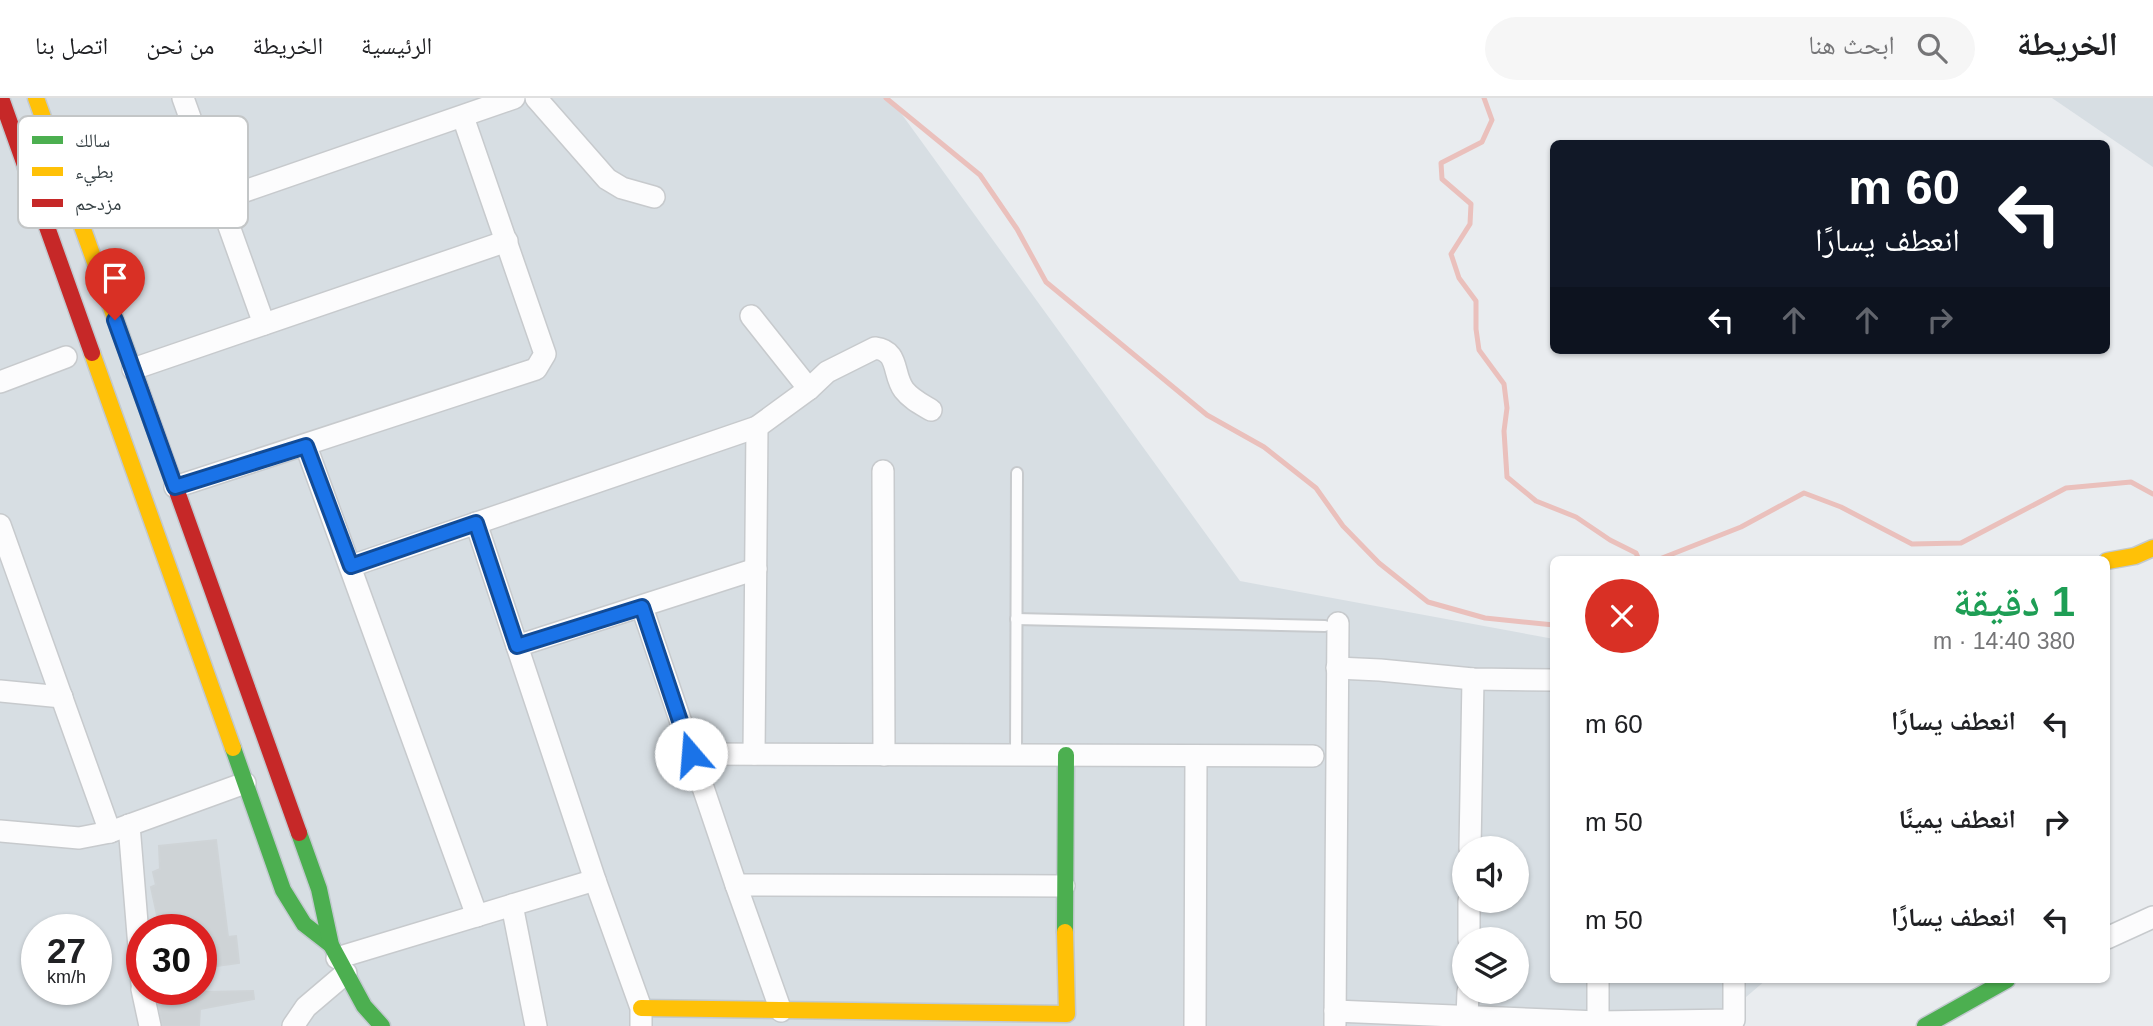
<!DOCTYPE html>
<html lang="ar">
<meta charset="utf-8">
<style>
body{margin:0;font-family:Arial,"Noto Naskh Arabic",sans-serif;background:#f6f6f6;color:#202124;direction:rtl;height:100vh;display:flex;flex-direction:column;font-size:26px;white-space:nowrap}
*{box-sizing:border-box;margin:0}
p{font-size:23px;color:#757577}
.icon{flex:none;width:38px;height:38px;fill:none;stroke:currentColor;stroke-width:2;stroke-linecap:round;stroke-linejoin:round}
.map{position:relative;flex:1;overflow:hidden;direction:ltr}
.drawer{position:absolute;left:1550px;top:458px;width:560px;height:427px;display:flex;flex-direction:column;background:#fff;border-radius:10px;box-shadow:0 2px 5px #0004;direction:rtl}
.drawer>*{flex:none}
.banner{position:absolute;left:1550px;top:42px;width:560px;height:214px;border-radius:10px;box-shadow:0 2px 5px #0004;direction:rtl;background:#111827;color:#fff;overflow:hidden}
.controls{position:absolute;left:1452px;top:738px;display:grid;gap:14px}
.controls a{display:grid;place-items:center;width:77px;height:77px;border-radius:50%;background:#fff;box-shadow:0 2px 5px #0004;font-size:35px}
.speed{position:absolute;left:21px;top:816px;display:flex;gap:14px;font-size:35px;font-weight:700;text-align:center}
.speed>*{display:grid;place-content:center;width:91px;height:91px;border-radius:50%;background:#fff;box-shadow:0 2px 5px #0004;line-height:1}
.speed small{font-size:18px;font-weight:400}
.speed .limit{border:10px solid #d22;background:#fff;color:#111}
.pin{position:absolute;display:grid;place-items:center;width:60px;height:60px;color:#fff;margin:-72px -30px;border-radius:50% 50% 50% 0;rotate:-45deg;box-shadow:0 0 7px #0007}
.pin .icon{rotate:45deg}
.me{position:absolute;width:77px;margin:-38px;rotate:342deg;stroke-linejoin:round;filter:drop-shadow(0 0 5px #0008)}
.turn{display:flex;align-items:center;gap:24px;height:147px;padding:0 35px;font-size:32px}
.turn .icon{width:91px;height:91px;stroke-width:2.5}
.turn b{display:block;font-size:49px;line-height:60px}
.lanes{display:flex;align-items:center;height:66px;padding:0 35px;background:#0003;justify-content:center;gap:35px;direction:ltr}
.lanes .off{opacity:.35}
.round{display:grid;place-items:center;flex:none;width:74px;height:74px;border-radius:37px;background:#f6f6f6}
.summary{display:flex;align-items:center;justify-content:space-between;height:119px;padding:0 35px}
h1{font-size:42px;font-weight:600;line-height:52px;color:#1e9e55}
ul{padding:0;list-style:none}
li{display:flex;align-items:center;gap:21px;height:98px;padding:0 35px}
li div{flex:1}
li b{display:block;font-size:26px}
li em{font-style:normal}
header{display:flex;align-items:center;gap:42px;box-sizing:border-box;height:98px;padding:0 35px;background:#fff;border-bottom:2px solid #e0e0e0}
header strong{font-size:33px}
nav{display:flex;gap:38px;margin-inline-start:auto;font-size:24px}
.search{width:490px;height:63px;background:#f6f6f6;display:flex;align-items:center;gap:18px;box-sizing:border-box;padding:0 24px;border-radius:38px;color:#757577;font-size:26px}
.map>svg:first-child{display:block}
.residential{fill:#d7dee3;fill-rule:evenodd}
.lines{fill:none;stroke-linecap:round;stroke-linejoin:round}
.stream{stroke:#eac0bc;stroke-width:5}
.building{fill:#ced3d6;stroke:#cfd4d7;stroke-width:2}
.lane-casing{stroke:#c7cacd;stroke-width:14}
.street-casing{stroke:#c7cacd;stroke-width:24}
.fast-casing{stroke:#c2c9cf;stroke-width:19}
.slow-casing{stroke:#c2c9cf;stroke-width:19}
.jam-casing{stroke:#c2c9cf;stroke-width:19}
.lane{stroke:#fcfcfd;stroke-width:10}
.street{stroke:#fcfcfd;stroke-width:21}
.fast{stroke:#4caf50;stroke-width:16}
.slow{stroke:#ffc107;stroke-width:16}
.jam{stroke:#c62828;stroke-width:16}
.route-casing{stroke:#114b97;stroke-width:18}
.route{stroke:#1a73e8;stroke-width:12}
.key{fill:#fff;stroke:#c3c6c7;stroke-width:2}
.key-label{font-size:19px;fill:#364044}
</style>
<header>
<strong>الخريطة</strong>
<div class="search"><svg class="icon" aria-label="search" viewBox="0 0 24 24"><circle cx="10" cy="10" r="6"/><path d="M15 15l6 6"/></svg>ابحث هنا</div>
<nav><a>الرئيسية</a><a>الخريطة</a><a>من نحن</a><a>اتصل بنا</a></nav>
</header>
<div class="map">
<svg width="2153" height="928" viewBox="0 0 2153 928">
<rect width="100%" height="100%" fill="#e9ecef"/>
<g class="residential">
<path d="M0 0H890L1240 483 1554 541V882H1766L1712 928H0ZM1465 751H1517V803H1465ZM37 831H96V891H37ZM142 831H201V891H142ZM1465 842H1517V894H1465Z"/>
<polygon points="2052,0 2153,0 2153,69"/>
</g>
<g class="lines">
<g class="stream">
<polyline points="886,0 980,77 1017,131 1046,184 1207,317 1264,349 1316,390 1343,428 1379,465 1428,504 1485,520 1554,527"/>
<polyline points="1484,0 1492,22 1482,44 1441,65 1442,81 1471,106 1470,126 1451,156 1459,180 1476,203 1476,231 1479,252 1504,286 1507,310 1504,333 1507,379 1536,403 1576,419 1610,442 1636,455 1639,462"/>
<polyline points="1657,462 1741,429 1804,395 1841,409 1912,446 1961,445 2066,390 2131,384 2153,396"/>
</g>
</g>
<g class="building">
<polygon points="216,742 228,839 236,838 239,865 201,870 201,831 160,831 151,789 156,787 153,774 160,771 159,748"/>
<polygon points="156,891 205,891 205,894 253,893 254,901 200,911 199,928 163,928"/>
</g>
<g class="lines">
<g class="lane-casing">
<g id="lane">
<polyline points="1016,521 1325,528"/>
<polyline points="1016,657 1017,375"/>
</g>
</g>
<g class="street-casing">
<g id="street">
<polyline points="183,0 264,226"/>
<polyline points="536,0 607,81 622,90 654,99"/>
<polyline points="219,102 514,0"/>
<polyline points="751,218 809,291"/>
<polyline points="133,271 507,143"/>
<polyline points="0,284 66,259"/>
<polyline points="306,348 477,818"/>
<polyline points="883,373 884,657"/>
<polyline points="175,389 536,271 545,256 463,19"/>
<polyline points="476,425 595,782 641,910 641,928"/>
<polyline points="0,427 110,734"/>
<path d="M351 468 757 329 809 291 827 274 875 250C900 253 892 276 904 292 911 301 921 306 931 312"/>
<polyline points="642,509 736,787 781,913"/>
<polyline points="517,548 756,471"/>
<polyline points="1337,570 1380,572 1473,581 1554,582"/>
<polyline points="0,593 62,599"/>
<polyline points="691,656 1313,658"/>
<polyline points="754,656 757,329"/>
<polyline points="129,727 142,886"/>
<polyline points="0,733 79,740 110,734 245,685"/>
<polyline points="1470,751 1473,581"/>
<polyline points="736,787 1064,788"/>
<polyline points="512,807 536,928"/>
<polyline points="2107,840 2153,819"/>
<polyline points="1469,842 1469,803"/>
<polyline points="337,860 595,782"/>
<polyline points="142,891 150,928"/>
<polyline points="1335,913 1598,924 1734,922 1734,882"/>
<polyline points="1467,919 1468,894"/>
<polyline points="1598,924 1598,882"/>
<polyline points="1335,926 1338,525"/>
<polyline points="293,928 306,909 346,875"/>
<polyline points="1195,928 1196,658"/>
</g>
</g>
<g class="fast-casing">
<g id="fast">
<polyline points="233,650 283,792 304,826 331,847"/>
<polyline points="299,735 319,791 331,847 364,908 382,928"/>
<polyline points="1065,834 1066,657"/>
<polyline points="1925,928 2007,882"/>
</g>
</g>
<g class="slow-casing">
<g id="slow">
<polyline points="36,0 139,287"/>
<polyline points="92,255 233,650"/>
<polyline points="2107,463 2135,458 2153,450"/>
<polyline points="641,910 1067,916 1065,834"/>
</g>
</g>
<g class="jam-casing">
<g id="jam">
<polyline points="1,0 92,255"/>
<polyline points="139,287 299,735"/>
</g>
</g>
<use href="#lane" class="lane"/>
<use href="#street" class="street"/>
<use href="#fast" class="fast"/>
<use href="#slow" class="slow"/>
<use href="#jam" class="jam"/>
</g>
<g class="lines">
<g class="route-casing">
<polyline id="route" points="115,222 175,389 306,348 351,468 476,425 517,548 642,509 691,656"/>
</g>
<use href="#route" class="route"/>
</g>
<rect x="18" y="18" width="230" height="112" rx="10" class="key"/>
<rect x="32" y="38" width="31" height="8" fill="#4caf50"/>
<rect x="32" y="69" width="31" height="9" fill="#ffc107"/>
<rect x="32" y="101" width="31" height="8" fill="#c62828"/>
<g class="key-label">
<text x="75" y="49">سالك</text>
<text x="75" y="80">بطيء</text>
<text x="75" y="112">مزدحم</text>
</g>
</svg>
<div class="controls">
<a><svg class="icon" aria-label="sound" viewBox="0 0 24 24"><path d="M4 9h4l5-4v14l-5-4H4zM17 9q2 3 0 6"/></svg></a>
<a><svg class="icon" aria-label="layers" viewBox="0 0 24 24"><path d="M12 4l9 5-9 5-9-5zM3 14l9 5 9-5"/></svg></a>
</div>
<div class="speed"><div>27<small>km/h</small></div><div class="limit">30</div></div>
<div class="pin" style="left:115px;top:222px;background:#d93025"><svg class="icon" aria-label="arrive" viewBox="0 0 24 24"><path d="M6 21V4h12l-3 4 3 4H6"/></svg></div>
<svg class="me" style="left:691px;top:656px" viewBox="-20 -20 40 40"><circle r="19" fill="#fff"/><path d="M0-13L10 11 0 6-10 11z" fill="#1a73e8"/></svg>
<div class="banner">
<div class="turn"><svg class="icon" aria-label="left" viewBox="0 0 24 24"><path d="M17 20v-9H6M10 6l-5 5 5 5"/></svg><div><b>60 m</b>انعطف يسارًا</div></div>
<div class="lanes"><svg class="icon" aria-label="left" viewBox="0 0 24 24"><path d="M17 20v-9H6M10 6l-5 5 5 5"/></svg><svg class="icon off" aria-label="ahead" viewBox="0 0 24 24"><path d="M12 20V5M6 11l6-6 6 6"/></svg><svg class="icon off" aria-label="ahead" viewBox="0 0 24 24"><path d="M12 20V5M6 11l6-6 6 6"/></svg><svg class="icon off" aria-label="right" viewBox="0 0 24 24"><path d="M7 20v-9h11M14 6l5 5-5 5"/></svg></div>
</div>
<section class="drawer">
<div class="summary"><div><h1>1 دقيقة</h1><p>380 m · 14:40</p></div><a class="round" style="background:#d93025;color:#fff"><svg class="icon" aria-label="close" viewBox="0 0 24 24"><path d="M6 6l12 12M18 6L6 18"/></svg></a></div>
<ul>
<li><svg class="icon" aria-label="left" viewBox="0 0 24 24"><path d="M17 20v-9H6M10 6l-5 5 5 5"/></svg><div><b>انعطف يسارًا</b></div><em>60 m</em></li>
<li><svg class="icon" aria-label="right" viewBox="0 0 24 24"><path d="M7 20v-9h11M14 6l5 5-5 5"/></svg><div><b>انعطف يمينًا</b></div><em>50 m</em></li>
<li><svg class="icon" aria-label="left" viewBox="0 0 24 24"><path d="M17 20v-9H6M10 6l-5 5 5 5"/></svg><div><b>انعطف يسارًا</b></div><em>50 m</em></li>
</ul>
</section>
</div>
